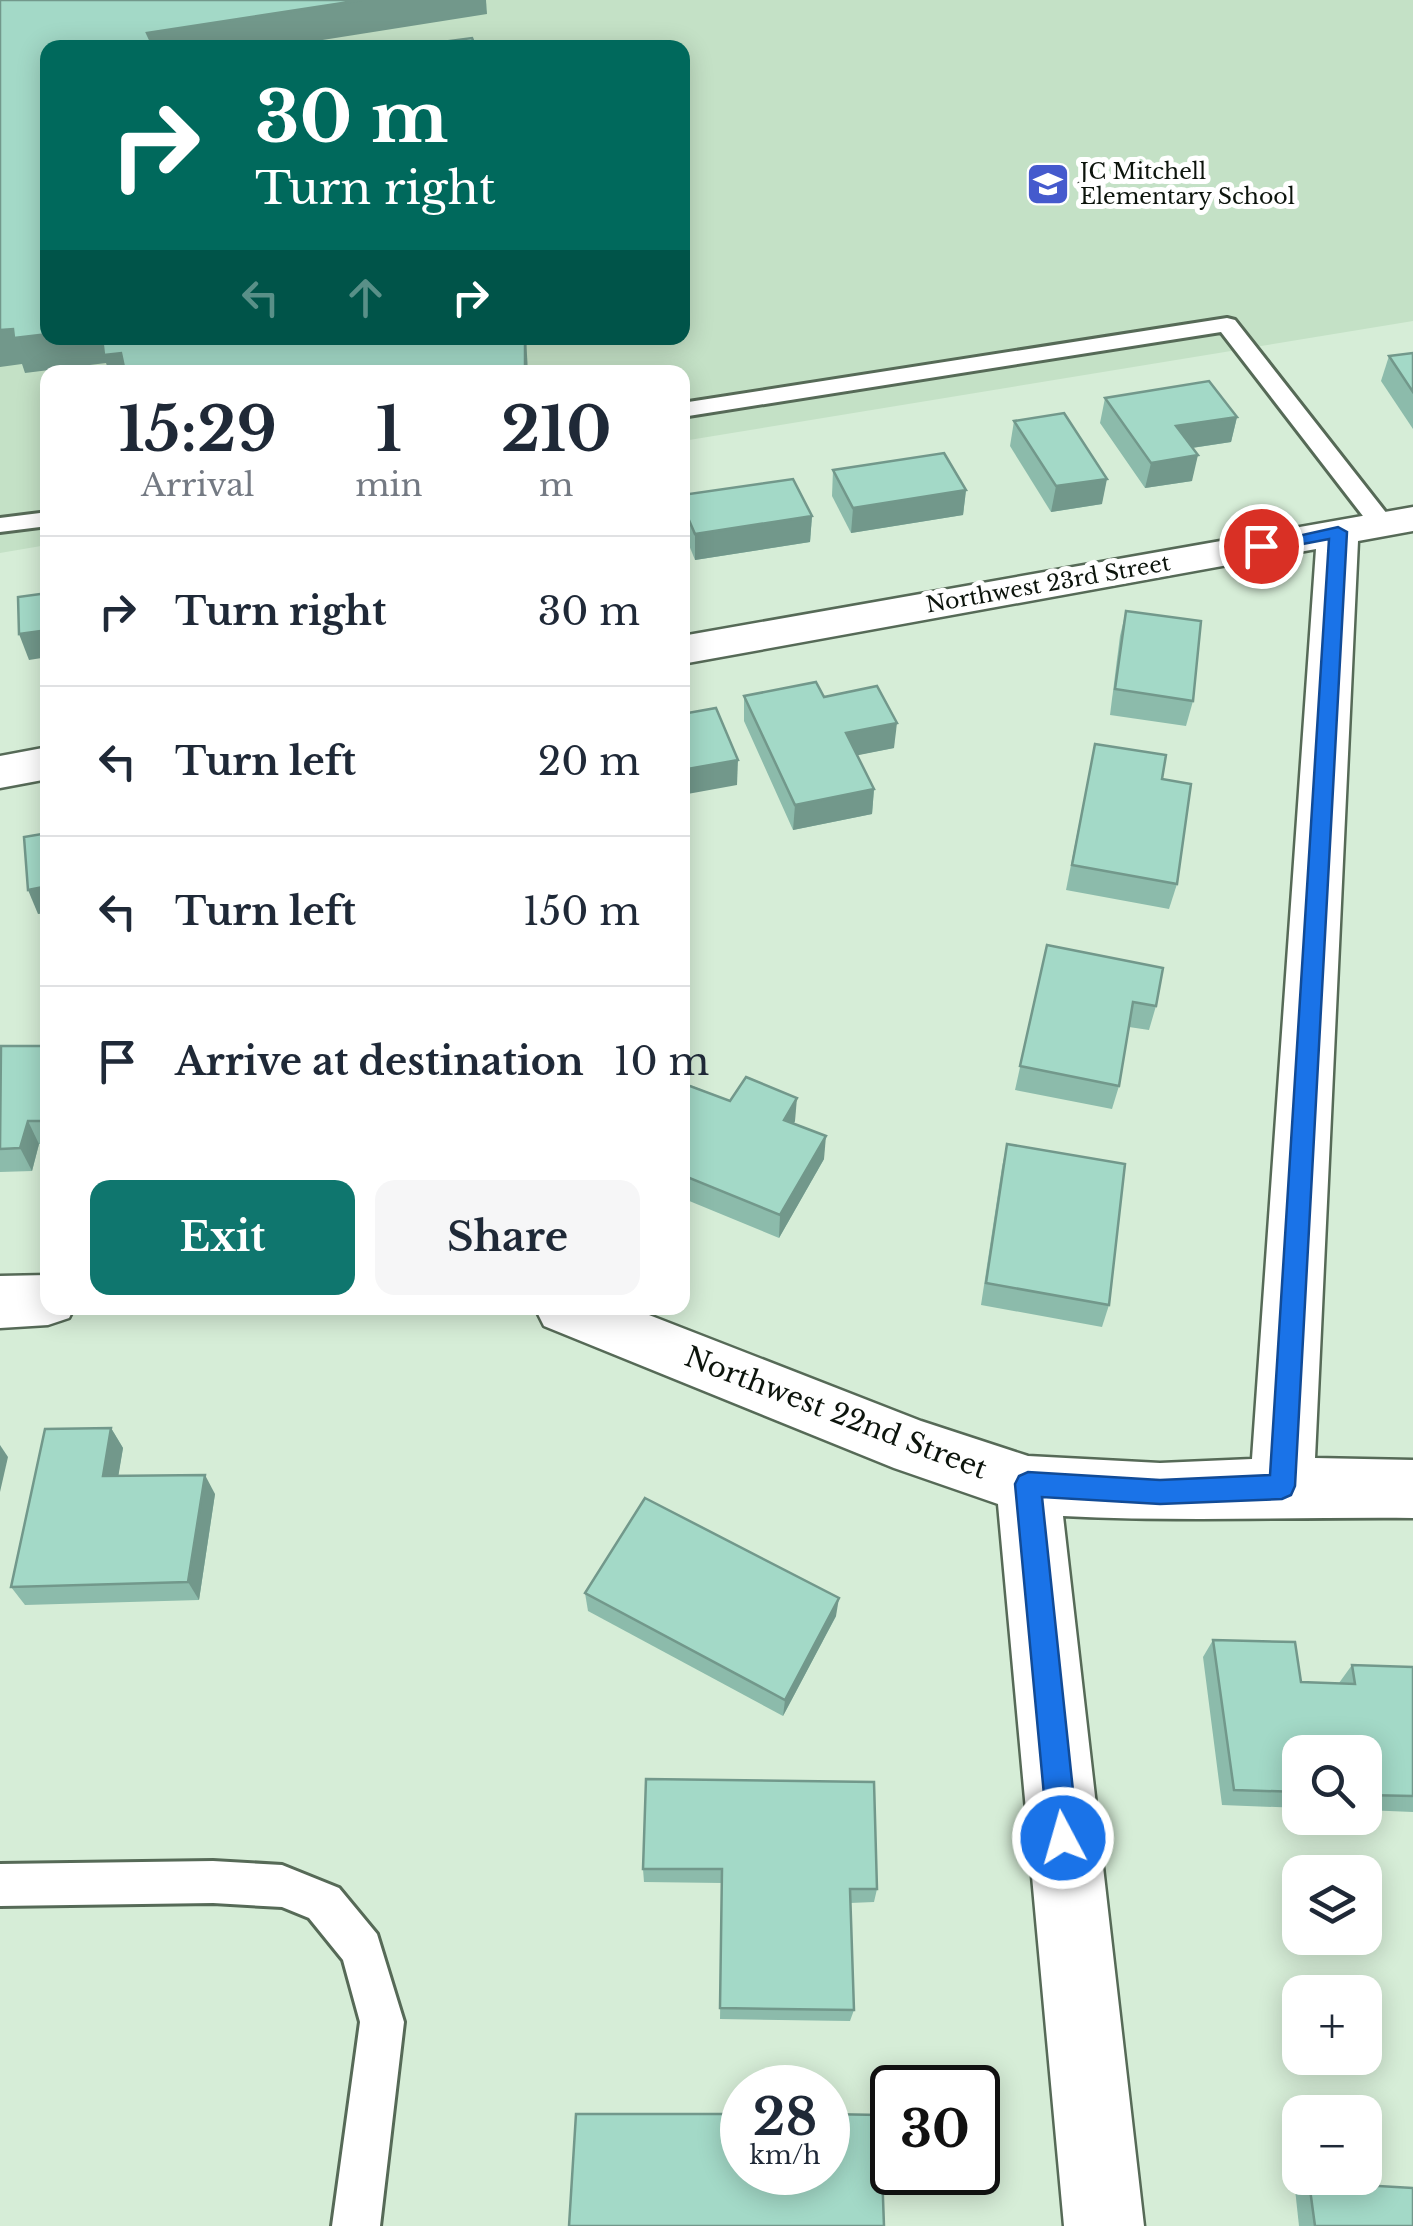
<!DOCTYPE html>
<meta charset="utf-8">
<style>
body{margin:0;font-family:"Libre Baskerville",serif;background:#f6f6f7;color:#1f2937;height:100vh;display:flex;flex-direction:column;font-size:38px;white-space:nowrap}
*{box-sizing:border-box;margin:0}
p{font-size:32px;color:#747a83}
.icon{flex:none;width:55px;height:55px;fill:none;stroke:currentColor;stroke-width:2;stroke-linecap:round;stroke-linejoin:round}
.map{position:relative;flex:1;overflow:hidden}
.side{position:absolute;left:40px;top:365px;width:650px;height:950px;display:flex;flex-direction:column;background:#fff;border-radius:20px;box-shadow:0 5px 25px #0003}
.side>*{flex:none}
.guide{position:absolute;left:40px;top:40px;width:650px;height:305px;border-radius:20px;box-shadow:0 5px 25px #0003;background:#00695c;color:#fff;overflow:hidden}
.controls{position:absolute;left:1282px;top:1735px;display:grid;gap:20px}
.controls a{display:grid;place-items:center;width:100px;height:100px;border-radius:20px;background:#fff;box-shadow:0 5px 25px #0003;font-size:50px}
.speed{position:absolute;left:720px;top:2065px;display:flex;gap:20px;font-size:50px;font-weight:700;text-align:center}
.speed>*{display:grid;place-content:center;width:130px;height:130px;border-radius:50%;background:#fff;box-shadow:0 5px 25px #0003;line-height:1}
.speed small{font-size:25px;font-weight:400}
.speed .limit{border:5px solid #111;border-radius:15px;background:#fff;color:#111}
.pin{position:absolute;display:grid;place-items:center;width:85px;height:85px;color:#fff;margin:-42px;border:5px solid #fff;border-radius:50%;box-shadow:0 2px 10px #0007}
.me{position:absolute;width:110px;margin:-55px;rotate:354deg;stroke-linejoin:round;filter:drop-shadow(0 0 8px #0008)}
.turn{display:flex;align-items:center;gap:35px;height:210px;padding:0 50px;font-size:45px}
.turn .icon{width:130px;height:130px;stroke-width:2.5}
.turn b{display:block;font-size:70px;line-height:85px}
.lanes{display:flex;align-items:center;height:95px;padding:0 50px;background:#0003;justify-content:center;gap:50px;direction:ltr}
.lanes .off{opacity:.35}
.eta{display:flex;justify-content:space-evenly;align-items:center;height:170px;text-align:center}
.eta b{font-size:60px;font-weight:800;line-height:70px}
.cta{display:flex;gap:20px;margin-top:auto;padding:20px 50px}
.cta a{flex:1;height:115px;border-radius:20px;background:#0f766e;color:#fff;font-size:40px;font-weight:800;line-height:115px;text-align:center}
.cta a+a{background:#f6f6f7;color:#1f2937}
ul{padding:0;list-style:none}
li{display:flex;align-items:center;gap:30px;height:150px;padding:0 50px;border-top:2px solid #e0e1e3}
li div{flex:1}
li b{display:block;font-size:38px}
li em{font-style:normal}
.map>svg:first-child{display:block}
.built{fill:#c4e1c6;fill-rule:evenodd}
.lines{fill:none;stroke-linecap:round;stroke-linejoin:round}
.service-casing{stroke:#566a57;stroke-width:6}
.minor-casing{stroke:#566a57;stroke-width:5}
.service{fill:#fff;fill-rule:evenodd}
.minor{fill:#fff;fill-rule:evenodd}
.wall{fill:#8cbbab}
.shaded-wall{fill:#72988b}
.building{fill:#a3d9c7;stroke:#72988b;stroke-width:2.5}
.route{fill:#1a73e8;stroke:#114b97;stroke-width:2.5}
.labels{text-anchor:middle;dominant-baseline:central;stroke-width:10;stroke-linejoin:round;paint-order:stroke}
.far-poi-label{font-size:22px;fill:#0c140c;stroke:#fff;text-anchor:start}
.far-street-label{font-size:22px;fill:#0c140c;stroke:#fff}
.street-label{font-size:28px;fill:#0c140c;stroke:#fff}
</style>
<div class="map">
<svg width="1413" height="2226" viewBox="0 0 1413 2226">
<rect width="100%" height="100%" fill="#d6edd7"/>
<path class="built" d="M0 0H1413V321L683 441 682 372H48L47 545 0 553ZM48 48H682V338H48Z"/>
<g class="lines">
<g class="service-casing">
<g id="service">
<polygon points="1227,318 1235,320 1391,519 1394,524 1391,529 1373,529 1221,332 682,417 682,403"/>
<polygon points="48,512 48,526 0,532 0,518"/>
<polygon points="213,1861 282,1865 339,1888 377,1934 404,2022 380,2226 332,2226 360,2022 343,1960 309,1918 282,1907 213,1903 0,1906 0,1864"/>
</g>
</g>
<g class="minor-casing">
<g id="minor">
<path d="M1413 507V531L1358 541 1315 1458 1413 1460V1518C1296 1517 1180 1522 1063 1516L1144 2226H1064L998 1504 894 1468 544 1326 535 1308H631L921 1421 1028 1456 1160 1463 1252 1459 1316 549 682 664V636Z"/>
<polygon points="48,747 48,779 0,788 0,756"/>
<polygon points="48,1275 48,1308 74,1308 69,1318 48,1325 0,1328 0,1276"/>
</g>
</g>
<use href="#service" class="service"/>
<use href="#minor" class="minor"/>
</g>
<g class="wall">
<polygon points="1413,353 1413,429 1381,381 1389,356"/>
<polygon points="1105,398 1237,417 1231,442 1192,448 1192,481 1145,488 1100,423"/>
<polygon points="1014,421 1102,504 1051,512 1010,446"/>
<polygon points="833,470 966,490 963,515 851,533 832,496"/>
<polygon points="682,495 812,516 810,542 695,560 682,528"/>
<polygon points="1126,611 1193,701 1186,726 1110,715 1120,636"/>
<polygon points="744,696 894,748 857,755 874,789 872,814 793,830 744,721"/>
<polygon points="1090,769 1162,779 1177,884 1169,909 1066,890"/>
<polygon points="1047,945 1156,1006 1149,1030 1129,1027 1119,1086 1112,1109 1015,1090"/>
<polygon points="48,1046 48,1144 39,1144 32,1171 0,1172 0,1048"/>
<polygon points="683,1082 730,1101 795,1121 794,1123 824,1159 779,1238 682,1198"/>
<polygon points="1007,1144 1109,1305 1102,1327 981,1305 1002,1167"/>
<polygon points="111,1428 123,1448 118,1476 215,1494 199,1600 25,1605 11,1587"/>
<polygon points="585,1593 836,1616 783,1716 588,1611"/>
<polygon points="1213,1640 1301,1682 1339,1683 1352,1665 1413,1667 1413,1812 1365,1810 1365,1752 1300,1752 1300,1808 1222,1805 1203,1657"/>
<polygon points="646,1779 877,1889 874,1902 850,1903 854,2010 850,2021 720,2019 722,1883 644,1882 643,1869"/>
<polygon points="1309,2182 1413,2226 1299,2226 1295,2189"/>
</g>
<g class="shaded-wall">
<polygon points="362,0 486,0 487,14 272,48 151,48 147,33"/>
<polygon points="13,329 48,334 48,338 104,338 121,353 127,372 109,372 106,363 25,373 22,364 0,367 0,330"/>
<polygon points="525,338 526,338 528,372 525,372"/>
<polygon points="1237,417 1231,442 1171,451 1176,426"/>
<polygon points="1198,455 1192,481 1145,488 1151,463"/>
<polygon points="1107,479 1102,504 1051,512 1056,486"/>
<polygon points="966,490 963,515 851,533 853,508"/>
<polygon points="812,516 810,542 695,560 695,534"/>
<polygon points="48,630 48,657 29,660 19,634"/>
<polygon points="897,723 894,748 844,758 846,733"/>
<polygon points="738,760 737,785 682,795 682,770"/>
<polygon points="874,789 872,814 793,830 795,805"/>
<polygon points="48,886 48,913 38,914 28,890"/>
<polygon points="797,1098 795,1121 783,1143 784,1120"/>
<polygon points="28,1121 39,1144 32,1171 20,1148"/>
<polygon points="826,1136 824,1159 779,1238 780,1215"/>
<polygon points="111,1428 123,1448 115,1496 103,1476"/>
<polygon points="0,1445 8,1457 0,1492"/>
<polygon points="205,1475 215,1494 199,1600 188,1582"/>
<polygon points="839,1598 836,1616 783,1716 785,1700"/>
</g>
<g class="building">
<polygon points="0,0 362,0 147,33 154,48 48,48 48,334 14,338 13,329 0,330"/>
<polygon points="472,38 476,48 396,48"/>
<polygon points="102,338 525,338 525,372 125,372 121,353 104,355"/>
<polygon points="1413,353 1413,392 1389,356"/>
<polygon points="1209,381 1237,417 1176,426 1198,455 1151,463 1105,398"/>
<polygon points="1064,413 1107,479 1056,486 1014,421"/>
<polygon points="944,453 966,490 853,508 833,470"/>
<polygon points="793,479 812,516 695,534 682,504 682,495"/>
<polygon points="48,593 48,630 19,634 18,597"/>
<polygon points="1126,611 1201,621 1193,701 1115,689"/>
<polygon points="816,682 824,697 877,686 897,723 846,733 874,789 795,805 744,696"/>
<polygon points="716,708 738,760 682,770 682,714"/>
<polygon points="1095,744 1166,755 1162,779 1191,784 1177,884 1072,865"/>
<polygon points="48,833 48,886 28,890 24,837"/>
<polygon points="1047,945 1163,968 1156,1006 1133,1002 1119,1086 1020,1066"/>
<polygon points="1,1046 48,1046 48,1121 28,1121 20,1148 0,1149"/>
<polygon points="746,1077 797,1098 784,1120 826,1136 780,1215 682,1175 682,1083 730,1101"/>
<polygon points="1007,1144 1125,1164 1109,1305 986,1283"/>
<polygon points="111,1428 103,1476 205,1475 188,1582 11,1587 45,1429"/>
<polygon points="645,1498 839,1598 785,1700 585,1593"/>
<polygon points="1213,1640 1295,1642 1301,1682 1355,1684 1352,1665 1413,1667 1413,1796 1365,1795 1365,1752 1300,1752 1300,1792 1234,1790"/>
<polygon points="646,1779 874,1782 877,1889 850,1889 854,2010 720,2008 722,1869 643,1869"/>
<polygon points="576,2114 742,2114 742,2172 828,2172 828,2114 880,2115 884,2226 569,2226"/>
<polygon points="1309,2182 1413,2188 1413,2226 1315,2226"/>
</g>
<polygon class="route" points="1338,527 1347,532 1295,1486 1291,1495 1282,1499 1160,1504 1042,1497 1078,1838 1074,1848 1063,1852 1053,1848 1048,1838 1015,1484 1019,1476 1028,1472 1160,1480 1270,1475 1329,539 1261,552 1253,546"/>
<defs>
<g id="school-square" transform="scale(2.25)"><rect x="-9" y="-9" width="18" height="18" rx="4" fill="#455acd" stroke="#fff"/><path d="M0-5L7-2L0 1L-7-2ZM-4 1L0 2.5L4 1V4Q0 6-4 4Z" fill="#fff"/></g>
</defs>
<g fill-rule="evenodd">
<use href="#school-square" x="1048" y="184"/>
</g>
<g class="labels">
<g class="far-poi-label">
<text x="1080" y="171">JC Mitchell<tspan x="1080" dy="25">Elementary School</tspan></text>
</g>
<g class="far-street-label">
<text transform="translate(1048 584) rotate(-10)">Northwest 23rd Street</text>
</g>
<g class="street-label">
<text transform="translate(836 1413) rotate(21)">Northwest 22nd Street</text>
</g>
</g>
</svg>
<div class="controls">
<a><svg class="icon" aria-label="search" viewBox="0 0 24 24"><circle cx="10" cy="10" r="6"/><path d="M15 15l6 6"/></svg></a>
<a><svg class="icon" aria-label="layers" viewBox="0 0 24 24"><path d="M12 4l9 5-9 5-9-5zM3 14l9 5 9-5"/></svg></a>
<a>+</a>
<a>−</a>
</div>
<div class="speed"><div>28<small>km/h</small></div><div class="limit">30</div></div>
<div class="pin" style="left:1261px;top:546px;background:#d93025"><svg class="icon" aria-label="arrive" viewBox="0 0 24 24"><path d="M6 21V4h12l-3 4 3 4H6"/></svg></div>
<svg class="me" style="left:1063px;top:1838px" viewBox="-20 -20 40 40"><circle r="17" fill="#1a73e8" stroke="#fff" stroke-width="3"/><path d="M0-11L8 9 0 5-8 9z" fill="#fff"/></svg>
<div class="guide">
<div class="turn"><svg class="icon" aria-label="right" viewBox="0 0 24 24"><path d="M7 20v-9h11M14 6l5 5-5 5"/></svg><div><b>30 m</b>Turn right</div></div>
<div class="lanes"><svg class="icon off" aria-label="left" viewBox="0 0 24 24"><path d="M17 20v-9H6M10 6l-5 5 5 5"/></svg><svg class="icon off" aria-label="ahead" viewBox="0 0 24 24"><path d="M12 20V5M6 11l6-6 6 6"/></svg><svg class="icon" aria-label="right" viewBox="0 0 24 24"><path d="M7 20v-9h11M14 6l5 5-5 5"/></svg></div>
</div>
<section class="side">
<div class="eta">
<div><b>15:29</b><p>Arrival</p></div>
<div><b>1</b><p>min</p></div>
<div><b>210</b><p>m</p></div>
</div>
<ul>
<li><svg class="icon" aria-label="right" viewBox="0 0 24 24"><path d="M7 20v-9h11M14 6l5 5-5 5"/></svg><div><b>Turn right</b></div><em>30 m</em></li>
<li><svg class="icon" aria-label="left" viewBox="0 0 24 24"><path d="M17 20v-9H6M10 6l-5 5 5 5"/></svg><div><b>Turn left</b></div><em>20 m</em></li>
<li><svg class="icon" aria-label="left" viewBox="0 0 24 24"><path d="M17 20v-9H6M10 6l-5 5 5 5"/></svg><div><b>Turn left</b></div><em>150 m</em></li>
<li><svg class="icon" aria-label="arrive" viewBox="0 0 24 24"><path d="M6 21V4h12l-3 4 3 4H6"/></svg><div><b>Arrive at destination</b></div><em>10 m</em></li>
</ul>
<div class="cta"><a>Exit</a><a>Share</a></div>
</section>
</div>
